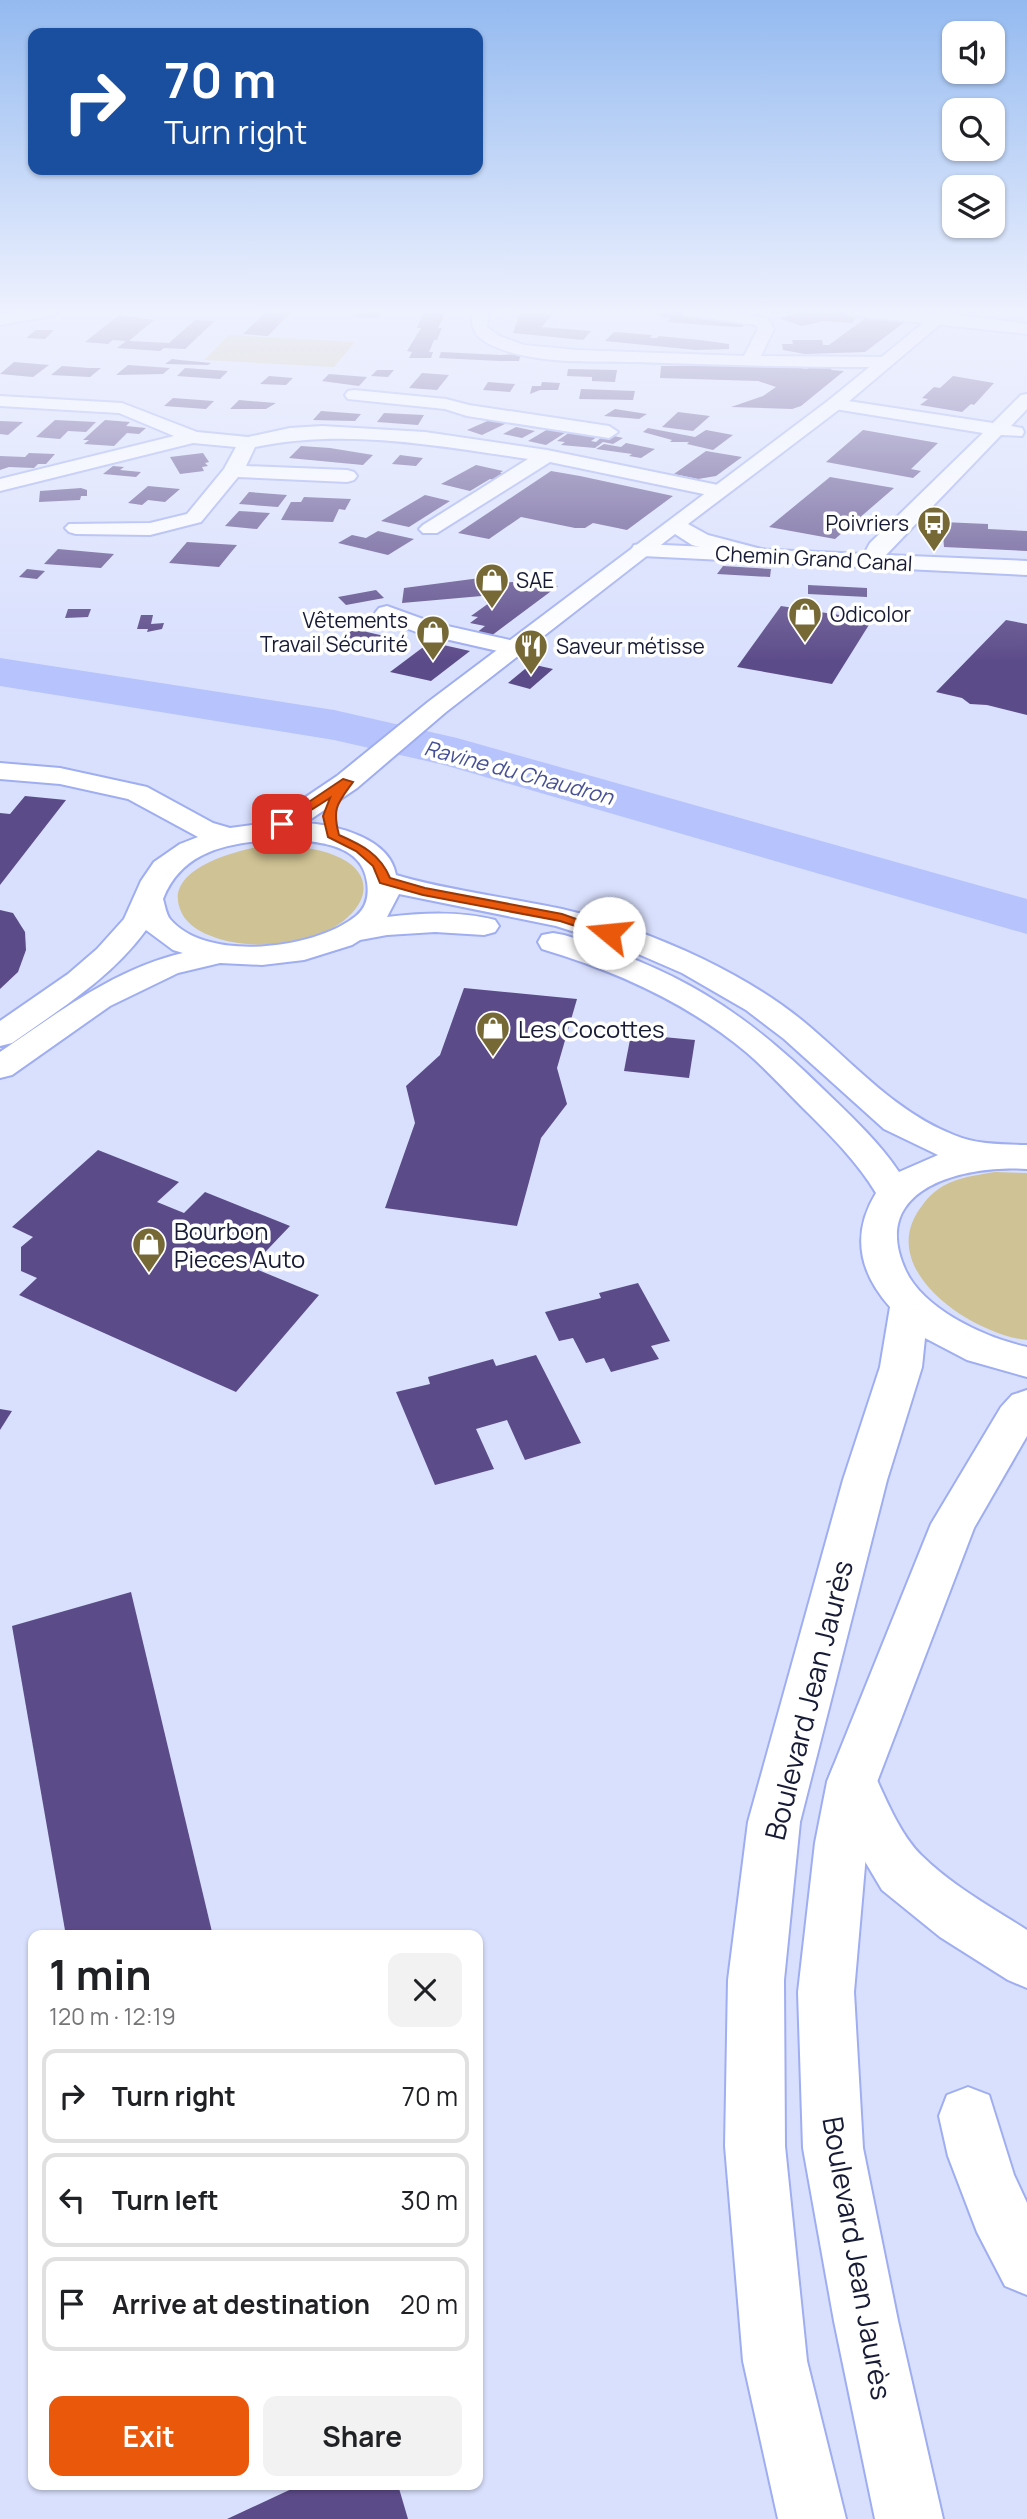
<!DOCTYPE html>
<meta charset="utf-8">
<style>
body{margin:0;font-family:Manrope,sans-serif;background:#f2f2f2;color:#202124;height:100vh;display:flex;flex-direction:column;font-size:26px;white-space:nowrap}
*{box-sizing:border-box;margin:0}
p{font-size:23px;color:#757577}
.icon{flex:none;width:38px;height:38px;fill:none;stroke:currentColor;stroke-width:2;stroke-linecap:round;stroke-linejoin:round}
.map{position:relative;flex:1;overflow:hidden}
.drawer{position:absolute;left:28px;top:1930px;width:455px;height:560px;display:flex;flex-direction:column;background:#fff;border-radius:14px;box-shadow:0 2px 5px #0004}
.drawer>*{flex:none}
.banner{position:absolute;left:28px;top:28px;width:455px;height:147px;border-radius:14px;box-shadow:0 2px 5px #0004;background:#1a4fa0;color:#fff;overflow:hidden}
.tools{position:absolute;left:942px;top:21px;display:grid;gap:14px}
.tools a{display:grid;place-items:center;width:63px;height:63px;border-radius:14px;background:#fff;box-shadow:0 2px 5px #0004;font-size:35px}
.pin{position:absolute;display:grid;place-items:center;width:60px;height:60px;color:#fff;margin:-30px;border-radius:14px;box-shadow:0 4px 10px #0006}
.me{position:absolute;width:77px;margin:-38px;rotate:287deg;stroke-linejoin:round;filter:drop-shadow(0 0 5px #0008)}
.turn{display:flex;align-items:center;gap:24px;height:147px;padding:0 21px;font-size:32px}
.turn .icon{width:91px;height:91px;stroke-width:2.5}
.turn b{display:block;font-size:49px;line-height:60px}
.round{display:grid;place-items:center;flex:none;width:74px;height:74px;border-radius:14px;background:#f2f2f2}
.overview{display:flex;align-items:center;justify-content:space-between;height:119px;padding:0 21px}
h1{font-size:42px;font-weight:700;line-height:52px}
.button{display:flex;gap:14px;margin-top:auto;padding:14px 21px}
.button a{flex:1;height:80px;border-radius:14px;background:#ea580c;color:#fff;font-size:28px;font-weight:700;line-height:80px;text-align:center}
.button a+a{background:#f2f2f2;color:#202124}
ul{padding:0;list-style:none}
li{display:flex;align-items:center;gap:21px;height:94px;margin:0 14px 10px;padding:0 7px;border:4px solid #e0e0e0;border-radius:14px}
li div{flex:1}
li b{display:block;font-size:26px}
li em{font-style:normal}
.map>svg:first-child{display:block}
.green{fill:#cfc294}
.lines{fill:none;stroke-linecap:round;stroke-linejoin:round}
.river{fill:#b7c3fc;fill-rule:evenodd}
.building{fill:#5c4b89}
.minor-casing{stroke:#9fadf1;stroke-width:4}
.major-casing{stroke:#9fadf1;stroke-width:4}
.minor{fill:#fff;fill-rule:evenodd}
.major{fill:#fff;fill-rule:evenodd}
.route{fill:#ea580c;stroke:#983908;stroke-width:2}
.labels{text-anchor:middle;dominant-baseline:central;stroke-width:7;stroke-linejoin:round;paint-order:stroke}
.far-poi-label{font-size:21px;fill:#171b35;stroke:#fff;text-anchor:start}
.far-street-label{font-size:21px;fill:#171b35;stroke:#fff}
.far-water-label{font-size:21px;font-style:italic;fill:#465094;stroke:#fff}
.poi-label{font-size:24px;fill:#171b35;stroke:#fff;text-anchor:start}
.near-street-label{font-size:28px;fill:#171b35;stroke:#fff}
</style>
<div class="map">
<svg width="1027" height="2519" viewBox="0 0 1027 2519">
<rect width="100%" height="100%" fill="#d9e0fd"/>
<g class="green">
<polygon points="229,335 355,342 334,367 204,360"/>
<path d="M269 845C434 847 358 964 232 942 212 938 187 929 180 909 164 867 242 849 269 845Z"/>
<path d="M995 1172 1027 1173V1340C975 1335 880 1274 917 1213 924 1202 931 1193 943 1186 959 1177 977 1175 995 1172Z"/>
</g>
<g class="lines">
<polygon class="river" points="0,658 334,710 457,738 1027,899 1027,934 444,765 334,740 0,686"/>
</g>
<g class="building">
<polygon points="268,310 293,310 268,336 243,334"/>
<polygon points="359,310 383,312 378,318 354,317"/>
<polygon points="427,310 447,311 438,328 442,328 437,340 434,340 429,352 433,352 431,358 409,358 412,352 407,351 421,328 417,328 422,316"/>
<polygon points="521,310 548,310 544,314 552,314 542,327 591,331 583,340 513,333"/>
<polygon points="801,310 839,312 858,315 852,323 824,321 802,326 779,318 798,313"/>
<polygon points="674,312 679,314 754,321 751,325 744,325 742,327 719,326 667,322 670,318 665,318 657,314"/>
<polygon points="119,315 154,320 129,341 169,343 195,320 215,321 185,349 164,348 160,351 117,348 126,341 113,340 108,344 85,342"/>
<polygon points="867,317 906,321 865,352 805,354 783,350 782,344 793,344 792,340 822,340 823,345 829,345"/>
<polygon points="36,330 54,330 45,339 26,338"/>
<polygon points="614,332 652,335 650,338 657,338 659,336 700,340 729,344 729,349 696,350 605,341"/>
<polygon points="441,352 501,355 521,354 519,361 500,361 439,358"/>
<polygon points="172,359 180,360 211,363 208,365 165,364"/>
<polygon points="14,362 49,365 33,377 0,374"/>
<polygon points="128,365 170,368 163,374 116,375"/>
<polygon points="779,365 807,369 809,367 832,367 831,370 844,371 801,406 792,409 731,407 763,396 776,387 758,381 660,378 661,366"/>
<polygon points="62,366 89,368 101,368 90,377 51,375"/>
<polygon points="185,368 228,371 220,379 177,376"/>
<polygon points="568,369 617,370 615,382 592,381 592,377 567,376"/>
<polygon points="377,370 394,370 388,377 371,376"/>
<polygon points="422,373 449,375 437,390 409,388"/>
<polygon points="329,374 367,377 359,386 322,381"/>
<polygon points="269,376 293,378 286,385 260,384"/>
<polygon points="953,376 994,383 974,405 971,404 962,412 920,405 928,399 922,398 934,387 940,388"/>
<polygon points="488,382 515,384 510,392 483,390"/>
<polygon points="542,382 560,383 558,390 540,390 530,394 532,386 541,386"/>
<polygon points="581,389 635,391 633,400 579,399"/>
<polygon points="173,398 214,401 206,409 164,406"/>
<polygon points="239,400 276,403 266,409 230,409"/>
<polygon points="615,409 647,414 639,419 604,416"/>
<polygon points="321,411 361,414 355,421 313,420"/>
<polygon points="678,412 710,416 693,431 662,427"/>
<polygon points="384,413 424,415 418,425 377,422"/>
<polygon points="492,419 509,422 482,435 467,430"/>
<polygon points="55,420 96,422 86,432 68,431 60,439 36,437"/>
<polygon points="105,420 130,422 126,426 146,428 139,434 127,433 114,446 84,444 89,440 83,440"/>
<polygon points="0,421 23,422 8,435 0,434"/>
<polygon points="553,426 571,429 546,445 528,441"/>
<polygon points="516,427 535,431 522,438 503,434"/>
<polygon points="648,428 695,437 706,430 733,435 713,450 687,444 689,442 670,442 672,440 643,432"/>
<polygon points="863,430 938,443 911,469 921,471 913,478 826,462"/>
<polygon points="570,432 597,437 591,441 596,442 605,434 623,438 613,444 603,442 595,448 561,445 565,442 557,441"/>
<polygon points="626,443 655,449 641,458 629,456 632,454 596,449 604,444 621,447"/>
<polygon points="301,446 330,448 373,455 363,465 289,458"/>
<polygon points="706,451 742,457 716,476 698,479 674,474"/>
<polygon points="29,453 55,454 46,464 38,464 34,468 9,467 0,470 0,456 25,457"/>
<polygon points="203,453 209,462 205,463 208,466 202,467 204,471 180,474 170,457"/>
<polygon points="400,455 423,458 416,466 392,464"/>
<polygon points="476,465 503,471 500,473 508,475 497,481 490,479 470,491 441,484"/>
<polygon points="113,466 124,467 120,470 141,472 136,477 103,474"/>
<polygon points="551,471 580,476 673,496 627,530 593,523 585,528 575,528 521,517 489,539 458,533"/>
<polygon points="830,477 894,488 835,539 769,527"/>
<polygon points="148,486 180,489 165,502 148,500 142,505 128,503"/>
<polygon points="81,488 87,490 87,496 81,496 80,500 39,502 40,491"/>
<polygon points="249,492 287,495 278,507 239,504"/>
<polygon points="425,495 450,501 409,527 381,521"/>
<polygon points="304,497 351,499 345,510 339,509 333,522 281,520 291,502 301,502"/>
<polygon points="239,511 270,513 257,529 225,526"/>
<polygon points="942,522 988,524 988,529 1027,531 1027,551 944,547"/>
<polygon points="378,531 414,539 388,555 338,543 352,535 366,538"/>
<polygon points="187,542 237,545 219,567 169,563"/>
<polygon points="58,549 114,554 101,568 44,564"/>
<polygon points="723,566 771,569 770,577 717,574"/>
<polygon points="27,569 45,571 37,579 19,577"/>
<polygon points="480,578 491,583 536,581 558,586 491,636 475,634 485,626 470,623 478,617 471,616 489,603 485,602 493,595 402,603 404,588"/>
<polygon points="808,585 867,588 867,597 808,594"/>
<polygon points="376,590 384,598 346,605 338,597"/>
<polygon points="781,606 872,620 832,684 737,667"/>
<polygon points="68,609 91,609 88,617 65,618"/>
<polygon points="141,615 153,615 151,624 164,623 162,629 147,632 148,629 137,629"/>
<polygon points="1006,620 1027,624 1027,715 987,705 970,704 962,698 936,692"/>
<polygon points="354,629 380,635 392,638 381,645 376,644 369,649 337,641"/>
<polygon points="430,642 470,651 431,681 390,672"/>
<polygon points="531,664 553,669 530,689 508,683"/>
<polygon points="25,796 66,800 0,885 0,813 10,814"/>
<polygon points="0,910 13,913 25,932 26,950 18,972 0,989"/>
<polygon points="464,988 577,999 557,1068 567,1104 541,1138 517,1226 385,1208 415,1123 406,1086 440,1055"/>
<polygon points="631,1034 695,1040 689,1078 624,1071"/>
<polygon points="98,1150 179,1182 157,1202 184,1213 205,1192 290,1226 251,1267 319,1295 236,1392 19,1295 37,1278 21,1271 21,1247 33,1237 12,1227"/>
<polygon points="638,1283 670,1341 651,1346 659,1359 611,1372 604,1358 586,1363 573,1338 559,1341 545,1312 601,1298 599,1293"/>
<polygon points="536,1355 581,1443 525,1460 507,1420 476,1429 494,1469 435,1485 396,1392 430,1384 428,1377 493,1359 496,1366"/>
<polygon points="0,1409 12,1411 0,1430"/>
<polygon points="131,1592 213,1936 66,1936 12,1626"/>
<polygon points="300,2485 398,2485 408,2519 227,2519"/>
</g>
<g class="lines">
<g class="minor-casing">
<g id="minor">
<polygon points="30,310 58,311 50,316 0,325 0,315"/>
<path d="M472 310H488L487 327 499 336 524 345 576 350 744 356 758 329 756 325 686 315 678 310H726L768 319 774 329 761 356 886 357 895 362 886 367C803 367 719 365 636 362 589 361 532 365 489 344 473 336 471 326 472 310Z"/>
<path d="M842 310C904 308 966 315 1027 324V334L850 315Z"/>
<polygon points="354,390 446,399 469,405 609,426 618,432 609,438 467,416 445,409 348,399 345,395 348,391"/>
<polygon points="1027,394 1027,409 1011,426 1022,428 1024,432 1022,436 1001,435 886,555 1027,561 1027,575 642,556 634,555 631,550 634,545 642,544 864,554 870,543 983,433 835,409 829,408 826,404 829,400 835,399 993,423 1021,395"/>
<path d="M0 396 122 403 197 432 248 437 290 428 322 426 425 432 547 450 718 485 725 487 728 491 725 495 718 497 550 462 437 533H423L419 529 423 525 528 459C439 446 345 428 255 447L246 466 347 470 354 472 357 476 354 480 347 482 238 477 201 522 150 535 76 534 69 532 65 528 69 524 150 523 187 514 224 469 236 447 193 443 0 491V479L174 436 119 413 0 406Z"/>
<polygon points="387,606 434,623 523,643 527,648 523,653 515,655 419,633 379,618 375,613 379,608"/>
<path d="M852 1759 870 1765C884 1794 898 1832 921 1855 951 1885 991 1907 1027 1930V1988L1008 1980 940 1937 882 1890 860 1853 827 1782 834 1765Z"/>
<polygon points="968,2087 989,2095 1014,2175 1027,2203 1027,2295 1005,2286 977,2232 948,2156 939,2116 947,2095"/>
</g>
</g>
<g class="major-casing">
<g id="major">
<path d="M939 310H957L841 408 688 524 708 535 769 551 772 556 769 561 761 563 692 545 675 534 446 712 357 788 305 823C336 825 390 838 396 875 450 891 507 897 562 909 610 920 659 938 703 959 740 977 779 1000 810 1027 856 1066 897 1113 954 1135 978 1145 1002 1144 1027 1145V1169C967 1165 868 1186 905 1269 923 1310 986 1338 1027 1347V1377L967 1360 925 1338 922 1367 887 1480 800 1822 784 1980 785 2146 807 2361 846 2519H778L743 2361 725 2146 728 1980 748 1822 843 1480 880 1367 890 1307C859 1272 851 1234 876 1193 857 1161 829 1134 803 1108 784 1089 766 1069 746 1052 686 1002 616 971 542 949L538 942 542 935 553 933 564 935C675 968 741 1008 823 1089 850 1115 878 1141 899 1172L938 1155 884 1129 784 1039 746 1010 682 973 622 947 556 926 399 894 387 917C423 913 460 911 495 920L499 926 495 932 484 935 435 932 387 935 360 940 352 945 304 960 262 965 220 963 178 973 110 1006 12 1075 0 1078V1052C58 1013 114 969 183 953L173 950 146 930C110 979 60 1009 12 1043L0 1046V1021L68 974 97 949 124 919 141 881 154 862 180 844 198 837 128 799 60 784 0 779V763L60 768 147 787 213 823 230 828 259 824 285 811 337 776 428 702 829 400ZM280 839C313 841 362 842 367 882 369 895 367 907 356 916 316 949 207 963 170 919 166 914 165 905 163 899 183 848 232 843 280 839Z"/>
<polygon points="1027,1390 1027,1436 974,1528 877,1782 867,1843 854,1992 863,2148 898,2321 943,2519 875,2519 834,2321 803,2148 798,1992 815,1843 827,1782 931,1524 1001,1407 1012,1395"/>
</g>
</g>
<use href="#minor" class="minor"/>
<use href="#major" class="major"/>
</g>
<linearGradient id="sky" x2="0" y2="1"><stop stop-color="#94baf0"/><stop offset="0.47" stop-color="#eef1fe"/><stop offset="1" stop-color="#eef1fe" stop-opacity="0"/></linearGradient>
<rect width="1027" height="662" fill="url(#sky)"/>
<path class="route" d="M343 779 353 782C337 804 332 808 339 835 362 845 380 854 390 878L425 888 562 914 616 933 609 937 560 921 423 895 380 883 373 866 356 851 328 837 323 816 330 798 286 826 276 824Z"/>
<defs>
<g id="bus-pin" transform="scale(1.75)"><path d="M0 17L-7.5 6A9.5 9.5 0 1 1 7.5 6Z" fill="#766936" stroke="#fff"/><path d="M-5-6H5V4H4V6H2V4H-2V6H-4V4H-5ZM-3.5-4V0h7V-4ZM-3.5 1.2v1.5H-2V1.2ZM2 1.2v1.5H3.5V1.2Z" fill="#fff"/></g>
<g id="shop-pin" transform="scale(1.75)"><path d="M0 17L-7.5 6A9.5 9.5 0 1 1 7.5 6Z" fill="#766936" stroke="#fff"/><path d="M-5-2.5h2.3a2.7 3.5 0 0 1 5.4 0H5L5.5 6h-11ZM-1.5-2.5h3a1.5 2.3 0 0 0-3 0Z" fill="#fff"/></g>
<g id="restaurant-pin" transform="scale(1.75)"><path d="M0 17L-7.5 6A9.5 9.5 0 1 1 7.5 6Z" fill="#766936" stroke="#fff"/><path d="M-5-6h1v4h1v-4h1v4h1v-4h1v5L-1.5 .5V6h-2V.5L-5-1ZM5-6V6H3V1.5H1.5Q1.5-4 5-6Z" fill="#fff"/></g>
</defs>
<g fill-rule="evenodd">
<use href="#bus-pin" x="934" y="523"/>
<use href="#shop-pin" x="492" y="580"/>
<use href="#shop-pin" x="805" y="614"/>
<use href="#shop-pin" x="433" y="632"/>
<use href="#restaurant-pin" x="531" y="646"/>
<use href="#shop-pin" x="493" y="1028"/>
<use href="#shop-pin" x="149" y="1244"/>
</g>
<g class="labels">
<g class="far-poi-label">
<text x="909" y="523" text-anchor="end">Poivriers</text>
<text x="516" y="580">SAE</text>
<text x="830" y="614">Odicolor</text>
<text x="408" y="620" text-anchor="end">Vêtements<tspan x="408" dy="24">Travail Sécurité</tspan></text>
<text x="556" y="646">Saveur métisse</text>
</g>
<g class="far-street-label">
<text transform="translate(814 558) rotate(3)">Chemin Grand Canal</text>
</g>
<g class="far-water-label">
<text transform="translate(519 772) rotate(15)">Ravine du Chaudron</text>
</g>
<g class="poi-label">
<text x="518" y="1028">Les Cocottes</text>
<text x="174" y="1230">Bourbon<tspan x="174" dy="28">Pieces Auto</tspan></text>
</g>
<g class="near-street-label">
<text transform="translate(808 1700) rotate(-76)">Boulevard Jean Jaurès</text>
<text transform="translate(858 2258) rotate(80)">Boulevard Jean Jaurès</text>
</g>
</g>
</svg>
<div class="tools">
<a><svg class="icon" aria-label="sound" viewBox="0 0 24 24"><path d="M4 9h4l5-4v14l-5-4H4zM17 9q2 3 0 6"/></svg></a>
<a><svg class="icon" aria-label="search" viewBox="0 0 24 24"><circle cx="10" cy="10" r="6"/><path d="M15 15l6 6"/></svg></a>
<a><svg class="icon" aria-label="layers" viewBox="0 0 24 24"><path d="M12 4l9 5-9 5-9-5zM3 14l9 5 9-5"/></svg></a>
</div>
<div class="pin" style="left:282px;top:824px;background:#d93025"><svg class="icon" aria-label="arrive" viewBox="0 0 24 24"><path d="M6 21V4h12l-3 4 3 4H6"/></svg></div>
<svg class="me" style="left:609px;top:933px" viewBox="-20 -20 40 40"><circle r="19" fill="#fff"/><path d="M0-13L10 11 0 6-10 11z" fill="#ea580c"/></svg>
<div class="banner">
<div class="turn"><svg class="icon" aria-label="right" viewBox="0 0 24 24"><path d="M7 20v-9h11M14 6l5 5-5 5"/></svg><div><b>70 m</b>Turn right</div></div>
</div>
<section class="drawer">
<div class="overview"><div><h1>1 min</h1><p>120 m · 12:19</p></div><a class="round"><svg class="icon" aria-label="close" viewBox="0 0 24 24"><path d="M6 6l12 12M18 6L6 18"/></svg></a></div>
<ul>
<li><svg class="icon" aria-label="right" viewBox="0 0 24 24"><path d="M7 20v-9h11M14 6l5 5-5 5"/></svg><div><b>Turn right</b></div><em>70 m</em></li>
<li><svg class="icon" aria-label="left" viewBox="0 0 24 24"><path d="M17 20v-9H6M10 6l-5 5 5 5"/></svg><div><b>Turn left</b></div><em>30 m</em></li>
<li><svg class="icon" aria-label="arrive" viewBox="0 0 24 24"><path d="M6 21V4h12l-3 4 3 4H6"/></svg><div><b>Arrive at destination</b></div><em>20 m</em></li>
</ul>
<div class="button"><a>Exit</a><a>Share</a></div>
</section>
</div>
